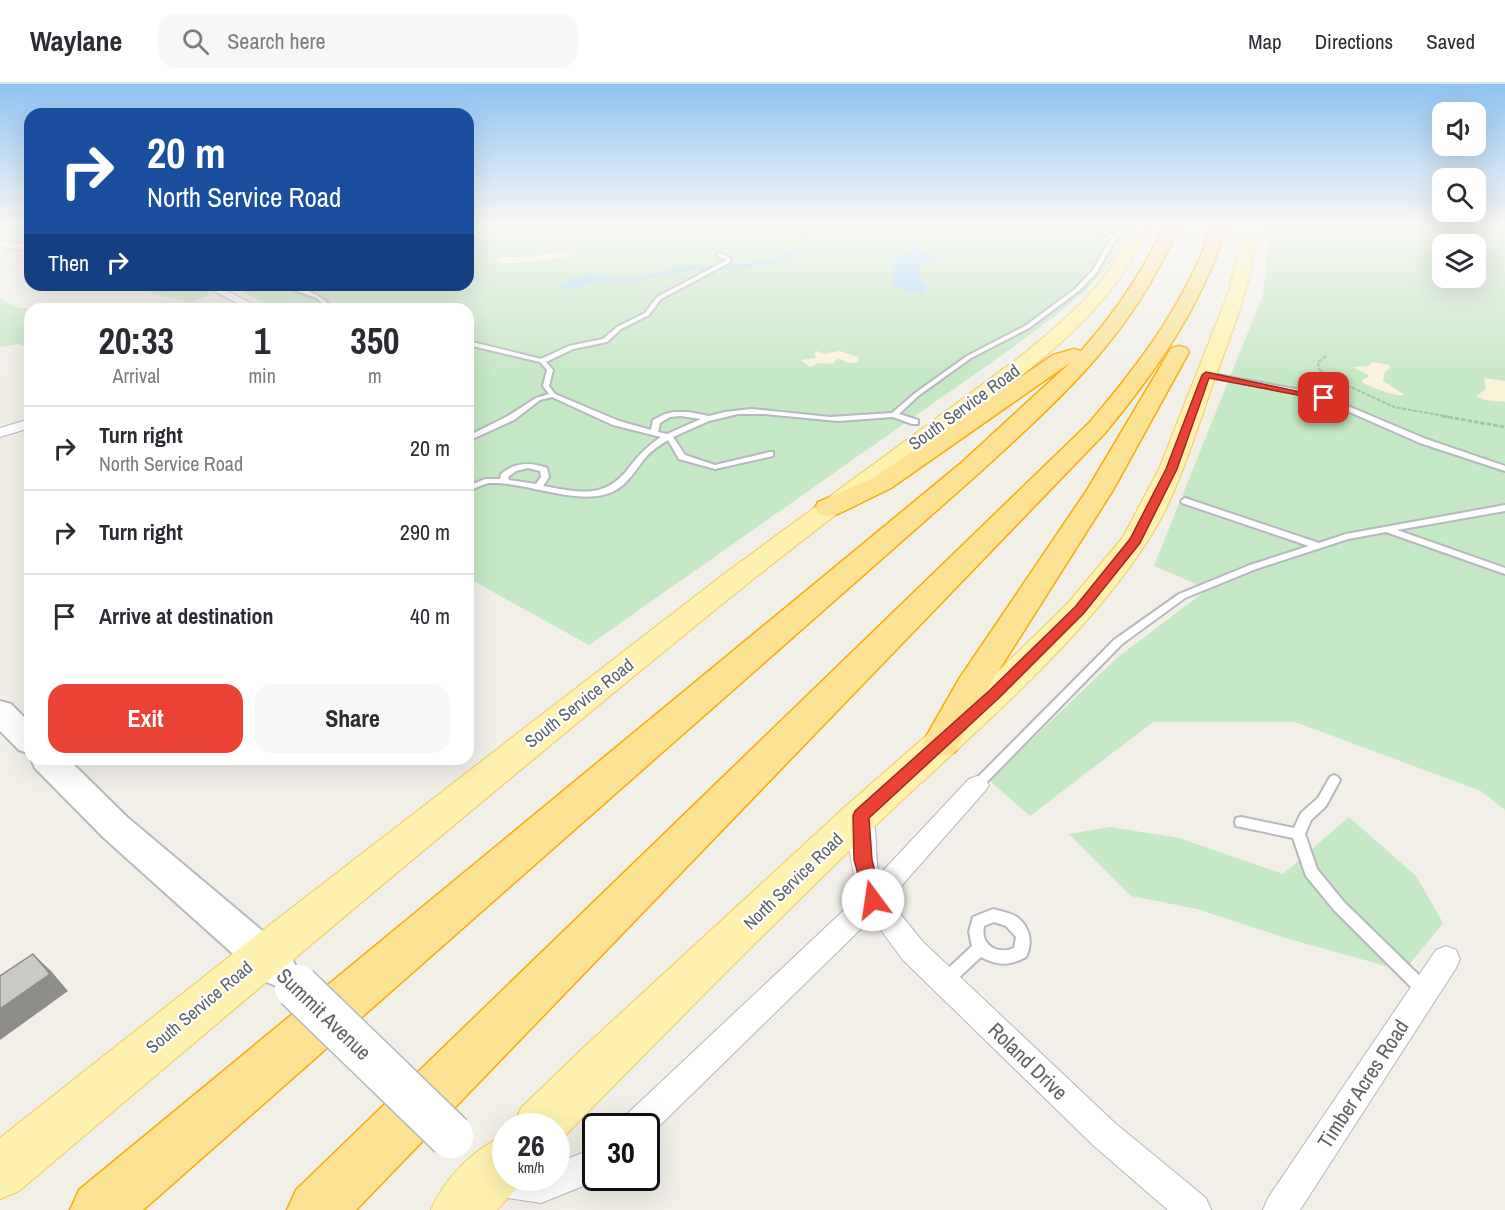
<!DOCTYPE html>
<style>
body{margin:0;font-family:"Archivo Narrow",sans-serif;background:#f7f7f7;color:#2b2b33;height:100vh;display:flex;flex-direction:column;font-size:22px;white-space:nowrap}
*{box-sizing:border-box;margin:0}
p{font-size:20px;color:#7c7c81}
.icon{flex:none;width:33px;height:33px;fill:none;stroke:currentColor;stroke-width:2;stroke-linecap:round;stroke-linejoin:round}
.map{position:relative;flex:1;overflow:hidden}
.details{position:absolute;left:24px;top:219px;width:450px;height:462px;display:flex;flex-direction:column;background:#fff;border-radius:18px;box-shadow:0 6px 24px #0002}
.details>*{flex:none}
.guide{position:absolute;left:24px;top:24px;width:450px;height:183px;border-radius:18px;box-shadow:0 6px 24px #0002;background:#1a4fa0;color:#fff;overflow:hidden}
.controls{position:absolute;left:1432px;top:18px;display:grid;gap:12px}
.controls a{display:grid;place-items:center;width:54px;height:54px;border-radius:12px;background:#fff;box-shadow:0 6px 24px #0002;font-size:30px}
.speed{position:absolute;left:492px;top:1029px;display:flex;gap:12px;font-size:30px;font-weight:700;text-align:center}
.speed>*{display:grid;place-content:center;width:78px;height:78px;border-radius:50%;background:#fff;box-shadow:0 6px 24px #0002;line-height:1}
.speed small{font-size:15px;font-weight:400}
.speed .limit{border:3px solid #111;border-radius:9px;background:#fff;color:#111}
.pin{position:absolute;display:grid;place-items:center;width:51px;height:51px;color:#fff;margin:-26px;border-radius:12px;box-shadow:0 3px 9px #0006}
.me{position:absolute;width:66px;margin:-33px;rotate:346deg;stroke-linejoin:round;filter:drop-shadow(0 0 4px #0008)}
.turn{display:flex;align-items:center;gap:21px;height:126px;padding:0 24px;font-size:27px}
.turn .icon{width:78px;height:78px;stroke-width:2.5}
.turn b{display:block;font-size:42px;line-height:51px}
.then{display:flex;align-items:center;height:57px;padding:0 24px;background:#0003;gap:12px;font-size:22px}
.eta{display:flex;justify-content:space-evenly;align-items:center;height:102px;text-align:center}
.eta b{font-size:36px;font-weight:700;line-height:42px}
.primary-button{display:flex;gap:12px;margin-top:auto;padding:12px 24px}
.primary-button a{flex:1;height:69px;border-radius:18px;background:#ea4335;color:#fff;font-size:24px;font-weight:700;line-height:69px;text-align:center}
.primary-button a+a{background:#f7f7f7;color:#2b2b33}
ul{padding:0;list-style:none}
li{display:flex;align-items:center;gap:18px;height:84px;padding:0 24px;border-top:2px solid #e1e1e2}
li div{flex:1}
li b{display:block;font-size:22px}
li em{font-style:normal}
header{display:flex;align-items:center;gap:36px;box-sizing:border-box;height:84px;padding:0 30px;background:#fff;border-bottom:2px solid #e1e1e2}
header strong{font-size:28px}
nav{display:flex;gap:33px;margin-inline-start:auto;font-size:21px}
.search{width:420px;height:54px;background:#f7f7f7;display:flex;align-items:center;gap:15px;box-sizing:border-box;padding:0 21px;border-radius:18px;color:#7c7c81;font-size:22px}
.map>svg:first-child{display:block}
.green{fill:#c5e8c5;fill-rule:evenodd}
.sand{fill:#fbf3d9}
.water{fill:#aadaff}
.lines{fill:none;stroke-linecap:round;stroke-linejoin:round}
.stream{stroke:#aadaff;stroke-width:4}
.lane-casing{stroke:#b5b8bc;stroke-width:4}
.street-casing{stroke:#b5b8bc;stroke-width:2}
.secondary-casing{stroke:#b6babf;stroke-width:4}
.primary-casing{stroke:#f2c960;stroke-width:2}
.highway-casing{stroke:#f9ab00;stroke-width:3}
.path-far1{stroke:#9cc7a9;stroke-width:2;stroke-dasharray:4 1.5;stroke-linecap:butt}
.path{stroke:#9cc7a9;stroke-width:3;stroke-dasharray:4.5 2;stroke-linecap:butt}
.lane{fill:#fff;fill-rule:evenodd}
.street{fill:#fff;fill-rule:evenodd}
.secondary{fill:#fff;fill-rule:evenodd}
.primary{fill:#fff2af;fill-rule:evenodd}
.highway{fill:#fde293;fill-rule:evenodd}
.secondary-bridge-casing{stroke:#b6babf;stroke-width:47;stroke-linecap:butt}
.secondary-bridge{stroke:#fff;stroke-width:44}
.shaded-wall{fill:#8f8d8a}
.building{fill:#cccac5;stroke:#8f8d8a;stroke-width:1.5}
.route{fill:#ea4335;stroke:#982c22;stroke-width:1.5}
.labels{text-anchor:middle;dominant-baseline:central;stroke-width:4.5;stroke-linejoin:round;paint-order:stroke}
.street-label{font-size:18px;fill:#5f6368;stroke:#fff}
.near-street-label{font-size:21px;fill:#5f6368;stroke:#fff}
</style>
<header>
<strong>Waylane</strong>
<div class="search"><svg class="icon" aria-label="search" viewBox="0 0 24 24"><circle cx="10" cy="10" r="6"/><path d="M15 15l6 6"/></svg>Search here</div>
<nav><a>Map</a><a>Directions</a><a>Saved</a></nav>
</header>
<div class="map">
<svg width="1505" height="1126" viewBox="0 0 1505 1126">
<rect width="100%" height="100%" fill="#f1efe8"/>
<g class="green">
<path d="M468 140H1130C1114 195 1055 231 1012 264L589 561 468 494V225H275L229 201H468Z"/>
<path d="M1271 140H1505V726L1481 707 1295 638H1153L1030 732 989 696 1118 573 1208 505 1154 482 1263 211ZM1443 160H1476V194H1443Z"/>
<polygon points="121,201 195,201 211,209 192,219"/>
<polygon points="0,214 19,224 81,223 84,225 30,225 30,264 18,260 0,263"/>
<polygon points="1349,733 1416,792 1443,839 1404,887 1289,855 1197,825 1131,812 1069,750 1110,743 1179,754 1283,790"/>
</g>
<g class="sand">
<path d="M566 167 573 169C564 175 504 182 496 178L500 173H525Z"/>
<polygon points="817,267 825,270 839,267 858,273 858,278 848,279 838,274 833,280 819,279 810,283 801,276 816,274 814,270"/>
<path d="M1372 278 1389 281 1390 284 1384 289 1383 297 1405 311C1395 313 1375 304 1364 300L1362 296 1370 292 1353 283 1369 282Z"/>
<polygon points="1484,294 1505,297 1505,318 1485,316 1476,312 1486,305"/>
</g>
<g class="water">
<polygon points="910,167 935,172 935,174 919,186 920,194 928,203 922,210 908,208 893,200 891,187 901,170"/>
<polygon points="588,191 604,192 607,196 569,205 558,203 569,196"/>
</g>
<g class="lines">
<g class="stream">
<polyline points="908,153 916,167"/>
<path d="M716 184C744 183 788 181 808 158L804 149 812 140"/>
<polyline points="597,196 637,195 688,184 709,184"/>
</g>
<g class="lane-casing">
<g id="lane">
<path d="M1089 140H1094L1116 154 1097 188 1079 207 1029 244 971 274 918 312 899 330 918 336V340H912L893 333 838 337 764 330H738L709 337 673 353 685 371 715 381 770 368H773V372L715 385 679 375 668 356C660 361 652 366 646 373 636 385 628 400 614 407 582 424 525 397 490 399 482 400 475 405 468 407V402L485 395H500L501 390C515 378 530 378 547 384L549 393 543 402C578 408 604 416 628 385 638 372 647 362 661 353L613 341 552 313 540 316 514 336 468 357V352L508 332 536 314 549 310 543 302 547 286 540 278 468 261V257L541 275 569 262 603 255 617 243 645 229 657 213 725 177 726 176 717 172 719 169 731 174 729 179 661 215 649 231 621 245 607 258 573 265 546 278 553 286 549 302 555 310 619 337 651 346 653 336 665 330 674 328H688L709 332 725 328 751 325 830 333 892 329 914 310 967 272 1025 242 1075 205 1093 186 1111 154ZM681 332 701 335 667 350 658 348 660 339 670 333ZM528 384 540 387 541 393 536 400 509 396 508 393 516 387Z"/>
<path d="M279 201C300 201 320 210 334 225H328L317 214Z"/>
<polygon points="1206,289 1317,309 1426,355 1505,382 1505,387 1420,359 1313,312 1204,292 1204,290"/>
<polygon points="1185,414 1319,459 1346,450 1505,421 1505,427 1397,446 1505,484 1505,490 1386,448 1348,455 1256,485 1185,514 1122,560 981,704 977,706 973,704 971,701 973,698 1114,556 1179,510 1250,481 1309,462 1182,419 1181,417"/>
<polygon points="1334,691 1338,693 1340,696 1326,722 1311,736 1305,750 1317,785 1344,818 1429,901 1432,906 1429,911 1424,913 1419,911 1334,826 1306,792 1293,754 1241,743 1236,742 1235,738 1236,734 1241,733 1294,744 1301,729 1318,714 1330,693"/>
<path d="M993 825C1000 827 1011 829 1017 833 1030 843 1033 858 1026 873 1010 882 998 882 981 873L951 901 946 903 941 901 938 896 941 891 972 862 969 848 973 833ZM994 838 1006 842 1016 853 1014 864C997 871 980 861 984 842Z"/>
</g>
</g>
<g class="street-casing">
<g id="street">
<polygon points="0,157 30,161 30,167 0,163"/>
<polygon points="202,201 215,201 263,225 249,225"/>
<polygon points="30,335 30,344 0,353 0,344"/>
<path d="M977 692 985 695 989 701 985 707 889 816 923 858 1116 1040 1206 1114 1211 1126H1168L1094 1062 903 876 872 834 648 1053 646 1042H621L626 1031 859 812C854 790 842 746 853 725L861 722 869 725C879 744 874 770 879 791L969 695Z"/>
<polygon points="1446,862 1456,866 1460,875 1456,884 1300,1126 1263,1126 1268,1114 1436,866"/>
<polygon points="596,1064 596,1094 603,1094 541,1119 495,1112 483,1107 478,1095 483,1083 495,1078 506,1080 506,1094 556,1094 556,1079"/>
</g>
</g>
<g class="secondary-casing">
<g id="secondary">
<polygon points="0,617 11,620 30,639 30,670 19,666 0,647"/>
<polygon points="31,675 68,675 127,733 290,870 296,883 290,896 276,902 262,896 103,753 35,684"/>
</g>
</g>
<g class="primary-casing">
<g id="primary">
<path d="M1134 140H1148C1115 239 985 317 905 378 839 428 774 478 710 530 477 720 248 913 19 1107L0 1115V1054L258 850 724 490 1021 272C1065 236 1114 195 1134 140Z"/>
<path d="M1241 140H1255C1256 195 1231 249 1213 300 1194 353 1178 411 1147 458 1079 563 966 655 876 741 768 845 662 952 557 1060L556 1042H513L521 1024 582 965 847 721 983 602 1068 519 1123 453 1159 385 1229 207 1241 155Z"/>
<path d="M506 1051V1094H526L497 1126H431C444 1095 475 1063 506 1051Z"/>
</g>
</g>
<g class="highway-casing">
<g id="highway">
<path d="M1165 140H1179C1136 248 1061 314 978 390L143 1126H70L79 1106 960 380 1071 278 891 404 838 430 828 432 818 430 815 424 818 418 873 394 1053 271 1074 265 1081 267C1116 228 1143 188 1165 140Z"/>
<path d="M1213 140H1227C1203 220 1158 285 1105 349L356 1126H287L296 1106 1089 339C1141 278 1187 217 1213 140Z"/>
<polygon points="1179,262 1186,264 1189,268 1113,406 987,605 955,668 942,672 929,668 923,658 959,595 1087,406 1169,268 1172,264"/>
</g>
</g>
<polyline class="path-far1" points="1326,272 1318,278 1319,285 1327,292 1394,323 1450,333"/>
<polyline class="path" points="1442,332 1505,343"/>
<use href="#lane" class="lane"/>
<use href="#street" class="street"/>
<use href="#secondary" class="secondary"/>
<use href="#primary" class="primary"/>
<use href="#highway" class="highway"/>
<g class="secondary-bridge-casing">
<polyline id="secondary-bridge" points="297,903 451,1052"/>
</g>
<use href="#secondary-bridge" class="secondary-bridge"/>
</g>
<polygon class="shaded-wall" points="33,870 51,887 68,907 0,956 0,925"/>
<polygon class="building" points="33,870 50,890 0,925 0,892"/>
<linearGradient id="sky" x2="0" y2="1"><stop stop-color="#8fc3f1"/><stop offset="0.47" stop-color="#f9f8f5"/><stop offset="1" stop-color="#f9f8f5" stop-opacity="0"/></linearGradient>
<rect width="1505" height="297" fill="url(#sky)"/>
<polygon class="route" points="1206,288 1329,314 1324,316 1209,294 1177,385 1140,459 1084,529 1000,613 869,734 872,776 882,816 880,822 873,824 867,822 854,776 853,732 855,727 990,606 1075,523 1130,455 1166,385 1202,291"/>
<g class="labels">
<g class="street-label">
<text transform="translate(964 323) rotate(-36)">South Service Road</text>
<text transform="translate(579 619) rotate(-38)">South Service Road</text>
<text transform="translate(793 797) rotate(-44)">North Service Road</text>
<text transform="translate(199 923) rotate(-40)">South Service Road</text>
</g>
<g class="near-street-label">
<text transform="translate(324 930) rotate(44)">Summit Avenue</text>
<text transform="translate(1028 977) rotate(44)">Roland Drive</text>
<text transform="translate(1363 1000) rotate(-57)">Timber Acres Road</text>
</g>
</g>
</svg>
<div class="controls">
<a><svg class="icon" aria-label="sound" viewBox="0 0 24 24"><path d="M4 9h4l5-4v14l-5-4H4zM17 9q2 3 0 6"/></svg></a>
<a><svg class="icon" aria-label="search" viewBox="0 0 24 24"><circle cx="10" cy="10" r="6"/><path d="M15 15l6 6"/></svg></a>
<a><svg class="icon" aria-label="layers" viewBox="0 0 24 24"><path d="M12 4l9 5-9 5-9-5zM3 14l9 5 9-5"/></svg></a>
</div>
<div class="speed"><div>26<small>km/h</small></div><div class="limit">30</div></div>
<div class="pin" style="left:1324px;top:314px;background:#d93025"><svg class="icon" aria-label="arrive" viewBox="0 0 24 24"><path d="M6 21V4h12l-3 4 3 4H6"/></svg></div>
<svg class="me" style="left:873px;top:816px" viewBox="-20 -20 40 40"><circle r="19" fill="#fff"/><path d="M0-13L10 11 0 6-10 11z" fill="#ea4335"/></svg>
<div class="guide">
<div class="turn"><svg class="icon" aria-label="right" viewBox="0 0 24 24"><path d="M7 20v-9h11M14 6l5 5-5 5"/></svg><div><b>20 m</b>North Service Road</div></div>
<div class="then">Then<svg class="icon" aria-label="right" viewBox="0 0 24 24"><path d="M7 20v-9h11M14 6l5 5-5 5"/></svg></div>
</div>
<section class="details">
<div class="eta">
<div><b>20:33</b><p>Arrival</p></div>
<div><b>1</b><p>min</p></div>
<div><b>350</b><p>m</p></div>
</div>
<ul>
<li><svg class="icon" aria-label="right" viewBox="0 0 24 24"><path d="M7 20v-9h11M14 6l5 5-5 5"/></svg><div><b>Turn right</b><p>North Service Road</p></div><em>20 m</em></li>
<li><svg class="icon" aria-label="right" viewBox="0 0 24 24"><path d="M7 20v-9h11M14 6l5 5-5 5"/></svg><div><b>Turn right</b></div><em>290 m</em></li>
<li><svg class="icon" aria-label="arrive" viewBox="0 0 24 24"><path d="M6 21V4h12l-3 4 3 4H6"/></svg><div><b>Arrive at destination</b></div><em>40 m</em></li>
</ul>
<div class="primary-button"><a>Exit</a><a>Share</a></div>
</section>
</div>
